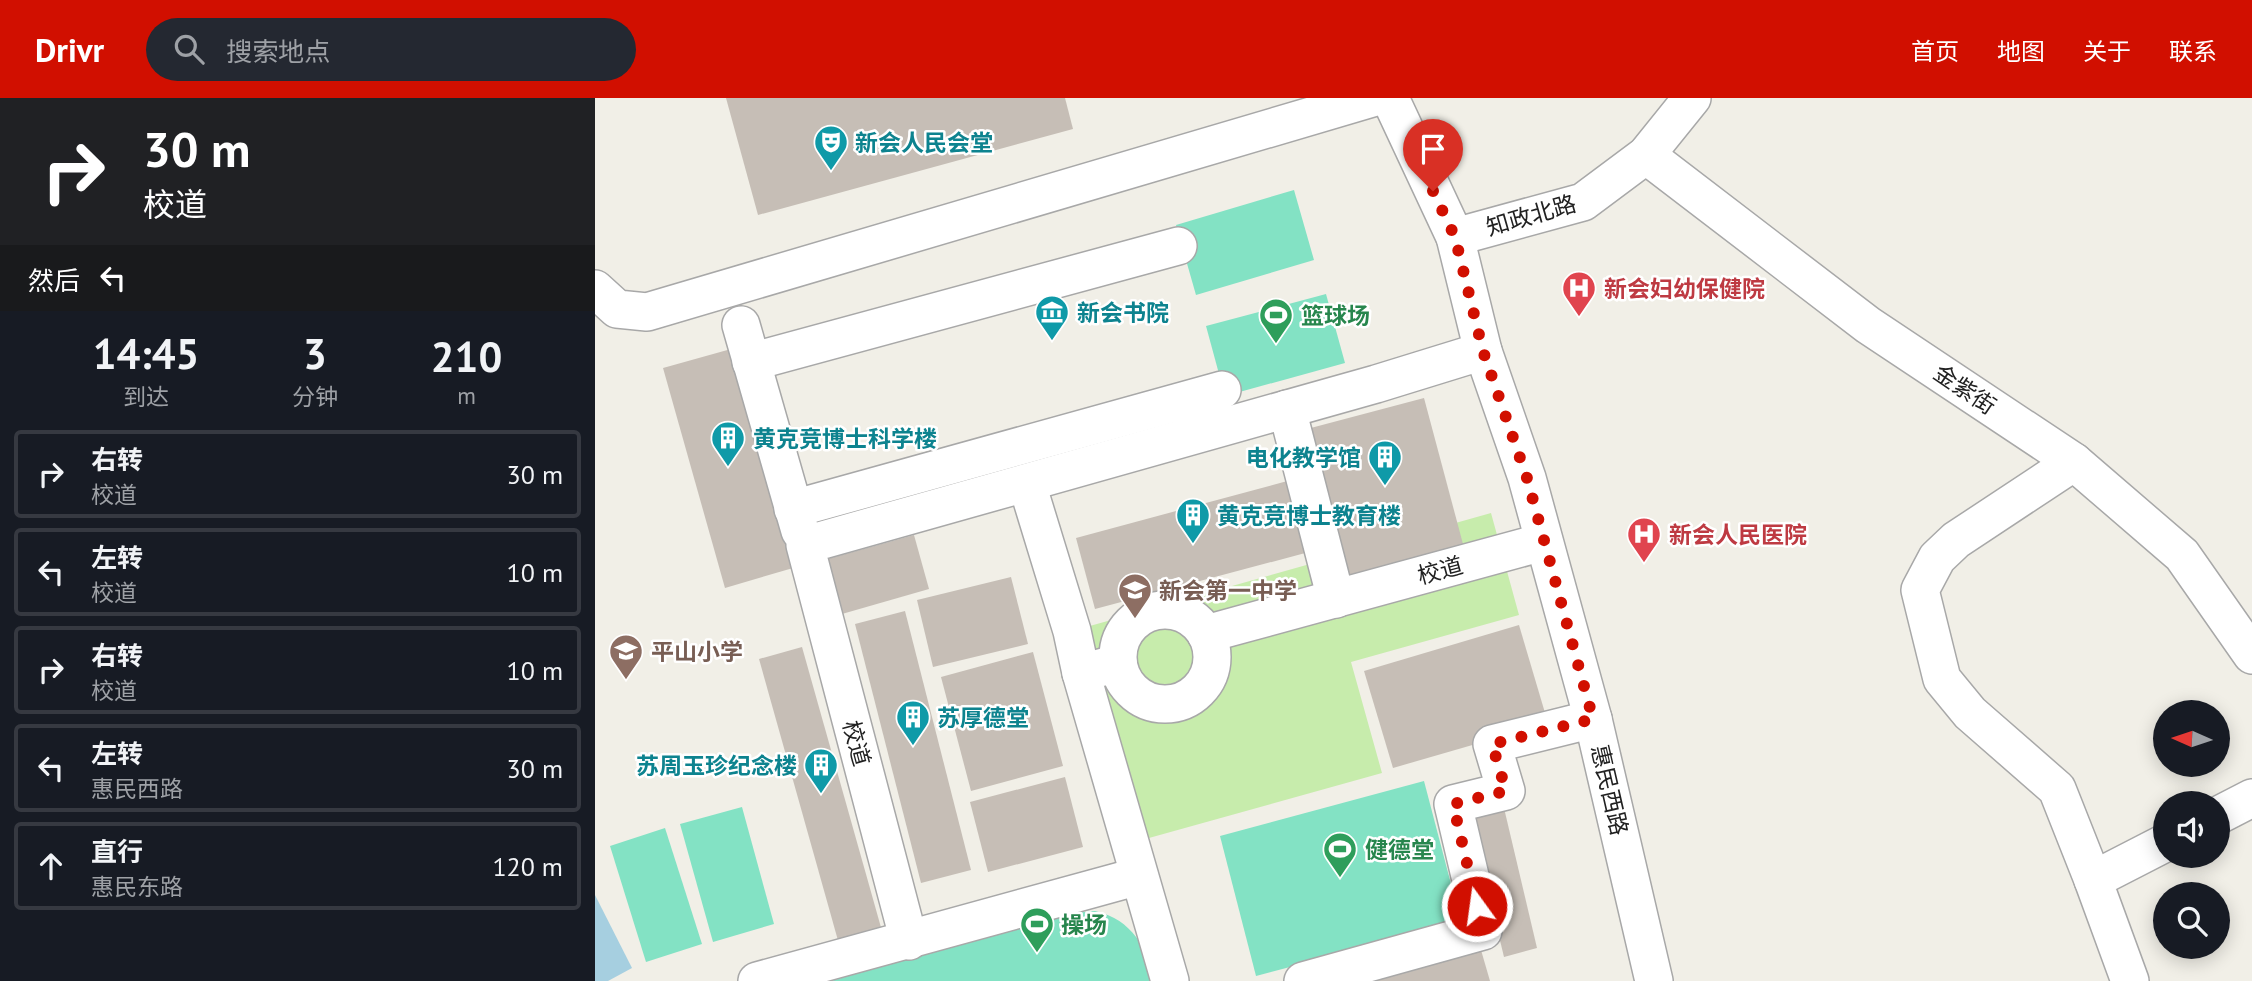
<!DOCTYPE html>
<html lang="zh">
<meta charset="utf-8">
<style>
body{margin:0;font-family:"PT Sans","Noto Sans SC",sans-serif;background:#242831;color:#f1f3f6;height:100vh;display:flex;flex-direction:column;font-size:26px;white-space:nowrap}
*{box-sizing:border-box;margin:0}
p{font-size:23px;color:#9ea1a6}
.icon{flex:none;width:38px;height:38px;fill:none;stroke:currentColor;stroke-width:2;stroke-linecap:round;stroke-linejoin:round}
.map{position:relative;flex:1;overflow:hidden}
.side{display:flex;flex-direction:column;background:#171b24;width:595px}
.side>*{flex:none}
.hud{background:#202124;color:#fff;overflow:hidden}
.needle{width:46px;rotate:273deg}
.buttons{position:absolute;left:1558px;top:602px;display:grid;gap:14px}
.buttons a{display:grid;place-items:center;width:77px;height:77px;border-radius:50%;background:#171b24;box-shadow:0 4px 18px #0003;font-size:35px}
.pin{position:absolute;display:grid;place-items:center;width:60px;height:60px;color:#fff;margin:-72px -30px;border-radius:50% 50% 50% 0;rotate:-45deg;box-shadow:0 0 7px #0007}
.pin .icon{rotate:45deg}
.me{position:absolute;width:77px;margin:-38px;rotate:346deg;stroke-linejoin:round;filter:drop-shadow(0 0 5px #0008)}
.turn{display:flex;align-items:center;gap:24px;height:147px;padding:0 28px;font-size:32px}
.turn .icon{width:91px;height:91px;stroke-width:2.5}
.turn b{display:block;font-size:49px;line-height:60px}
.then{display:flex;align-items:center;height:66px;padding:0 28px;background:#0003;gap:14px;font-size:26px}
.eta{display:flex;justify-content:space-evenly;align-items:center;height:119px;text-align:center}
.eta b{font-size:42px;font-weight:600;line-height:49px}
ul{padding:0;list-style:none}
li{display:flex;align-items:center;gap:21px;height:88px;margin:0 14px 10px;padding:0 14px;border:4px solid #363941;border-radius:7px}
li div{flex:1}
li b{display:block;font-size:26px}
li em{font-style:normal}
header{display:flex;align-items:center;gap:42px;box-sizing:border-box;height:98px;padding:0 35px;background:#d10f00;color:#fff}
header strong{font-size:33px}
nav{display:flex;gap:38px;margin-inline-start:auto;font-size:24px}
.search{width:490px;height:63px;background:#242831;display:flex;align-items:center;gap:18px;box-sizing:border-box;padding:0 24px;border-radius:38px;color:#9ea1a6;font-size:26px}
main{display:flex;flex:1;min-height:0}
.map>svg:first-child{display:block}
.grass{fill:#c7ecac}
.pitch{fill:#83e2c4}
.water{fill:#a6cfe0}
.building{fill:#c6beb6}
.lines{fill:none;stroke-linecap:round;stroke-linejoin:round}
.minor-casing{stroke:#a8a8a8;stroke-width:40}
.minor{stroke:#fff;stroke-width:37}
.route{stroke:#d10f00;stroke-width:12;stroke-dasharray:0 21.6}
.labels{text-anchor:middle;dominant-baseline:central;stroke-width:5;stroke-linejoin:round;paint-order:stroke}
.culture-label{font-size:23px;font-weight:bold;fill:#0d838f;stroke:#fff;text-anchor:start}
.street-label{font-size:23px;fill:#212121;stroke:#fff}
.health-label{font-size:23px;font-weight:bold;fill:#be3a42;stroke:#fff;text-anchor:start}
.leisure-label{font-size:23px;font-weight:bold;fill:#27864d;stroke:#fff;text-anchor:start}
.education-label{font-size:23px;font-weight:bold;fill:#785e54;stroke:#fff;text-anchor:start}
</style>
<header>
<strong>Drivr</strong>
<div class="search"><svg class="icon" aria-label="search" viewBox="0 0 24 24"><circle cx="10" cy="10" r="6"/><path d="M15 15l6 6"/></svg>搜索地点</div>
<nav><a>首页</a><a>地图</a><a>关于</a><a>联系</a></nav>
</header>
<main>
<section class="side">
<div class="hud">
<div class="turn"><svg class="icon" aria-label="right" viewBox="0 0 24 24"><path d="M7 20v-9h11M14 6l5 5-5 5"/></svg><div><b>30 m</b>校道</div></div>
<div class="then">然后<svg class="icon" aria-label="left" viewBox="0 0 24 24"><path d="M17 20v-9H6M10 6l-5 5 5 5"/></svg></div>
</div>
<div class="eta">
<div><b>14:45</b><p>到达</p></div>
<div><b>3</b><p>分钟</p></div>
<div><b>210</b><p>m</p></div>
</div>
<ul>
<li><svg class="icon" aria-label="right" viewBox="0 0 24 24"><path d="M7 20v-9h11M14 6l5 5-5 5"/></svg><div><b>右转</b><p>校道</p></div><em>30 m</em></li>
<li><svg class="icon" aria-label="left" viewBox="0 0 24 24"><path d="M17 20v-9H6M10 6l-5 5 5 5"/></svg><div><b>左转</b><p>校道</p></div><em>10 m</em></li>
<li><svg class="icon" aria-label="right" viewBox="0 0 24 24"><path d="M7 20v-9h11M14 6l5 5-5 5"/></svg><div><b>右转</b><p>校道</p></div><em>10 m</em></li>
<li><svg class="icon" aria-label="left" viewBox="0 0 24 24"><path d="M17 20v-9H6M10 6l-5 5 5 5"/></svg><div><b>左转</b><p>惠民西路</p></div><em>30 m</em></li>
<li><svg class="icon" aria-label="ahead" viewBox="0 0 24 24"><path d="M12 20V5M6 11l6-6 6 6"/></svg><div><b>直行</b><p>惠民东路</p></div><em>120 m</em></li>
</ul>
</section>
<div class="map">
<svg width="1657" height="883" viewBox="0 0 1657 883">
<rect width="100%" height="100%" fill="#f1efe7"/>
<polygon class="grass" points="896,415 924,517 756,564 787,675 536,745 477,533"/>
<g class="pitch">
<polygon points="699,92 719,162 601,197 581,127"/>
<polygon points="731,196 750,265 630,298 611,228"/>
<polygon points="829,683 866,824 661,878 625,738"/>
<polygon points="147,709 179,826 118,844 85,726"/>
<polygon points="70,730 107,846 51,864 15,748"/>
<path d="M500 813C539 822 549 850 565 883H236L468 816Z"/>
</g>
<polygon class="water" points="0,797 37,870 13,883 0,883"/>
<g class="building">
<polygon points="131,0 470,0 478,31 163,117"/>
<polygon points="136,251 198,470 130,490 68,270"/>
<polygon points="829,300 868,446 751,478 712,331"/>
<polygon points="696,382 714,454 500,511 481,440"/>
<polygon points="319,437 334,491 240,518 225,463"/>
<polygon points="416,479 433,546 338,569 322,502"/>
<polygon points="310,513 376,772 326,785 260,526"/>
<polygon points="924,527 953,625 798,670 769,573"/>
<polygon points="207,549 287,833 244,846 164,561"/>
<polygon points="438,554 468,668 376,693 346,579"/>
<polygon points="470,679 488,749 393,774 375,704"/>
<polygon points="909,710 942,850 909,859 875,718"/>
<polygon points="886,852 895,883 775,883"/>
</g>
<g class="lines">
<g class="minor-casing">
<g id="minor">
<polyline points="795,0 860,139 888,253 932,380 998,621 1059,883"/>
<polyline points="1051,57 1273,227 1479,364 1587,457 1657,557"/>
<polyline points="860,139 988,104 1051,57 1097,0"/>
<polyline points="0,191 22,211 52,214 777,0"/>
<polyline points="146,227 205,433"/>
<polyline points="156,264 583,148"/>
<polyline points="692,311 741,501"/>
<polyline points="1479,364 1361,442 1342,460 1325,492 1347,581 1375,615 1462,691 1498,782"/>
<polyline points="432,386 477,533 486,575"/>
<polyline points="198,411 627,292"/>
<circle cx="570" cy="559" r="47"/>
<polyline points="611,536 948,444"/>
<polyline points="523,565 486,575 575,883"/>
<polyline points="1622,718 1657,700"/>
<polyline points="314,843 210,447 781,286 888,253"/>
<polyline points="162,883 544,778"/>
<polyline points="708,883 888,833 858,706 911,693 897,646 998,621"/>
<polyline points="1535,883 1498,782 1570,745"/>
</g>
</g>
<use href="#minor" class="minor"/>
</g>
<g class="lines">
<polyline class="route" points="838,93 860,139 888,253 932,380 998,621 897,646 911,693 858,706 882,808"/>
</g>
<defs>
<g id="theatre-pin" transform="scale(1.75)"><path d="M0 17L-7.5 6A9.5 9.5 0 1 1 7.5 6Z" fill="#0f9aa8" stroke="#fff"/><path d="M-5-5.5Q0-4 5-5.5V0Q5 5 0 6Q-5 5-5 0ZM-3.3-2.5H-1v1.5H-3.3ZM1-2.5H3.3v1.5H1ZM-2.8 1Q0 5.5 2.8 1Z" fill="#fff"/></g>
<g id="hospital-pin" transform="scale(1.75)"><path d="M0 17L-7.5 6A9.5 9.5 0 1 1 7.5 6Z" fill="#e0444e" stroke="#fff"/><path d="M-5-5h3v3.5h4V-5h3V5h-3V1.5h-4V5h-3Z" fill="#fff"/></g>
<g id="museum-pin" transform="scale(1.75)"><path d="M0 17L-7.5 6A9.5 9.5 0 1 1 7.5 6Z" fill="#0f9aa8" stroke="#fff"/><path d="M0-6L6-3V-2H-6V-3ZM-5-1h2V3h-2ZM-1-1h2V3h-2ZM3-1h2V3H3ZM-6 4H6V6H-6Z" fill="#fff"/></g>
<g id="stadium-pin" transform="scale(1.75)"><path d="M0 17L-7.5 6A9.5 9.5 0 1 1 7.5 6Z" fill="#2e9e5b" stroke="#fff"/><path d="M0-5a6.5 5 0 1 0 0 10a6.5 5 0 1 0 0-10ZM-3.5-1.8h7v3.6h-7Z" fill="#fff"/></g>
<g id="building-pin" transform="scale(1.75)"><path d="M0 17L-7.5 6A9.5 9.5 0 1 1 7.5 6Z" fill="#0f9aa8" stroke="#fff"/><path d="M-4-6H4V6H1V3H-1V6H-4ZM-2.5-4.3h1.7v1.8h-1.7ZM.8-4.3h1.7v1.8H.8ZM-2.5-1h1.7V.8h-1.7ZM.8-1h1.7V.8H.8Z" fill="#fff"/></g>
<g id="school-pin" transform="scale(1.75)"><path d="M0 17L-7.5 6A9.5 9.5 0 1 1 7.5 6Z" fill="#8d6e63" stroke="#fff"/><path d="M0-5L7-2L0 1L-7-2ZM-4 1L0 2.5L4 1V4Q0 6-4 4Z" fill="#fff"/></g>
</defs>
<g fill-rule="evenodd">
<use href="#theatre-pin" x="236" y="44"/>
<use href="#hospital-pin" x="984" y="190"/>
<use href="#museum-pin" x="457" y="214"/>
<use href="#stadium-pin" x="681" y="217"/>
<use href="#building-pin" x="133" y="340"/>
<use href="#building-pin" x="790" y="359"/>
<use href="#building-pin" x="598" y="417"/>
<use href="#hospital-pin" x="1049" y="436"/>
<use href="#school-pin" x="540" y="492"/>
<use href="#school-pin" x="31" y="553"/>
<use href="#building-pin" x="318" y="619"/>
<use href="#building-pin" x="226" y="667"/>
<use href="#stadium-pin" x="745" y="751"/>
<use href="#stadium-pin" x="442" y="826"/>
</g>
<g class="labels">
<g class="culture-label">
<text x="260" y="44">新会人民会堂</text>
<text x="482" y="214">新会书院</text>
<text x="158" y="340">黄克竞博士科学楼</text>
<text x="766" y="359" text-anchor="end">电化教学馆</text>
<text x="622" y="417">黄克竞博士教育楼</text>
<text x="342" y="619">苏厚德堂</text>
<text x="202" y="667" text-anchor="end">苏周玉珍纪念楼</text>
</g>
<g class="street-label">
<text transform="translate(936 117) rotate(-16)">知政北路</text>
<text transform="translate(1370 291) rotate(34)">金紫街</text>
<text transform="translate(845 472) rotate(-15)">校道</text>
<text transform="translate(262 645) rotate(75)">校道</text>
<text transform="translate(1015 692) rotate(77)">惠民西路</text>
</g>
<g class="health-label">
<text x="1009" y="190">新会妇幼保健院</text>
<text x="1074" y="436">新会人民医院</text>
</g>
<g class="leisure-label">
<text x="706" y="217">篮球场</text>
<text x="770" y="751">健德堂</text>
<text x="466" y="826">操场</text>
</g>
<g class="education-label">
<text x="564" y="492">新会第一中学</text>
<text x="56" y="553">平山小学</text>
</g>
</g>
</svg>
<div class="buttons">
<a><svg class="needle" viewBox="-14 -14 28 28"><path d="M0-13l5 13h-10z" fill="#e53935"/><path d="M0 13l5-13h-10z" fill="#9ea1a6"/></svg></a>
<a><svg class="icon" aria-label="sound" viewBox="0 0 24 24"><path d="M4 9h4l5-4v14l-5-4H4zM17 9q2 3 0 6"/></svg></a>
<a><svg class="icon" aria-label="search" viewBox="0 0 24 24"><circle cx="10" cy="10" r="6"/><path d="M15 15l6 6"/></svg></a>
</div>
<div class="pin" style="left:838px;top:93px;background:#d93025"><svg class="icon" aria-label="arrive" viewBox="0 0 24 24"><path d="M6 21V4h12l-3 4 3 4H6"/></svg></div>
<svg class="me" style="left:882px;top:808px" viewBox="-20 -20 40 40"><circle r="17" fill="#d10f00" stroke="#fff" stroke-width="3"/><path d="M0-11L8 9 0 5-8 9z" fill="#fff"/></svg>
</div>
</main>
